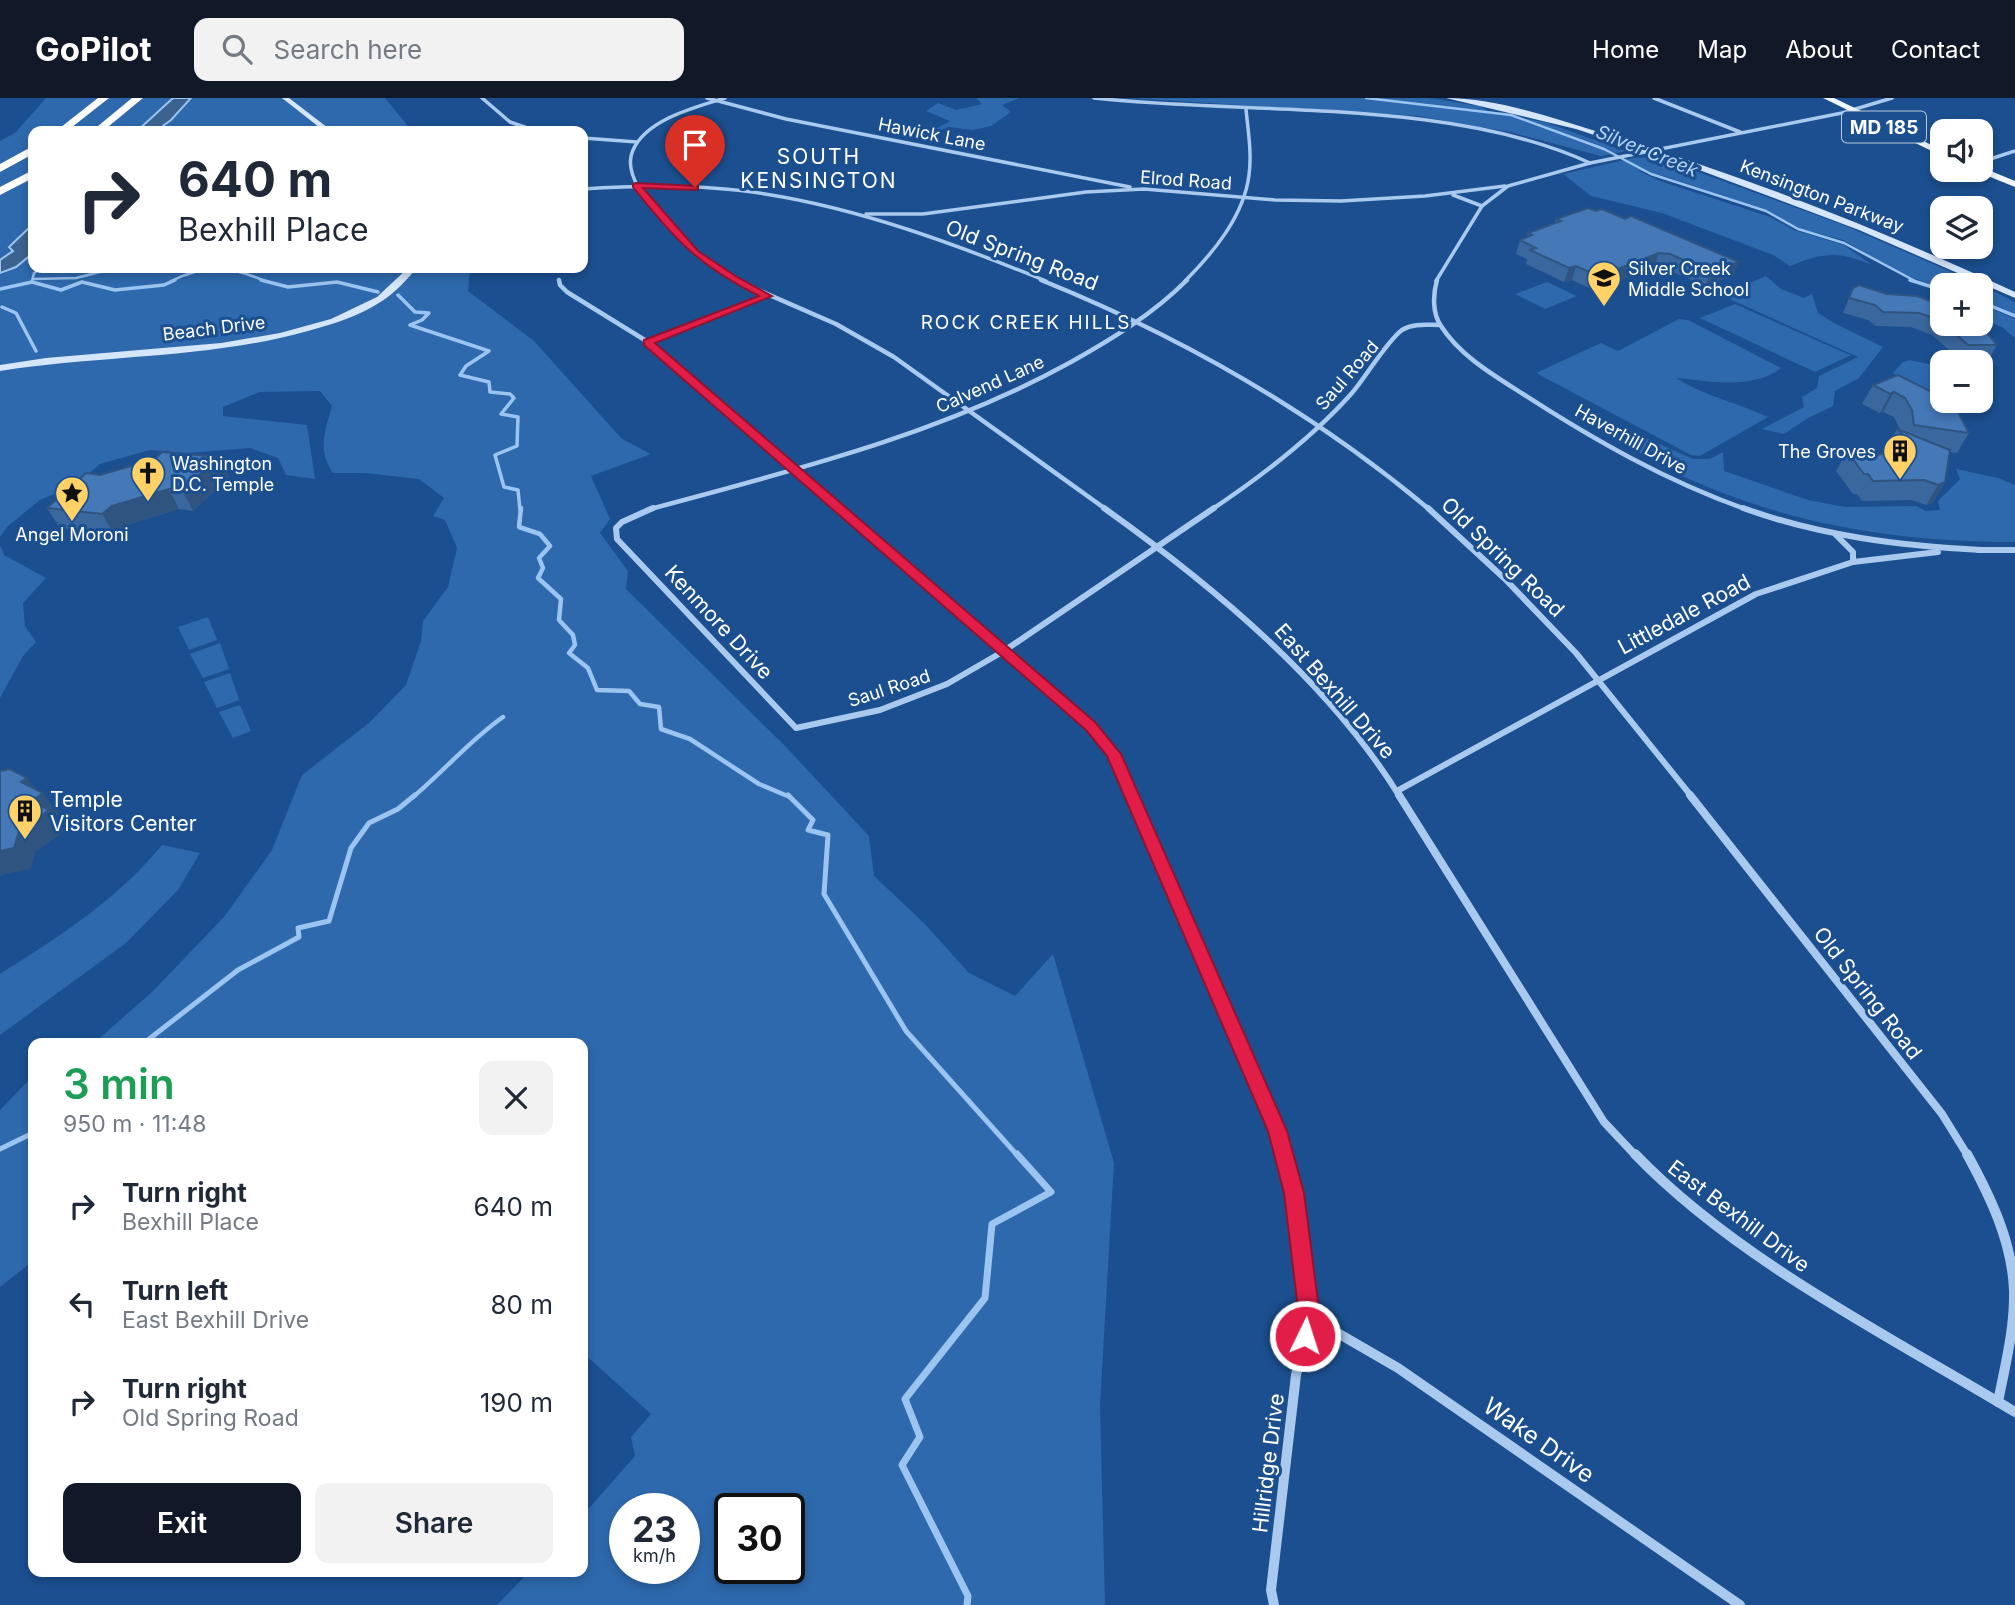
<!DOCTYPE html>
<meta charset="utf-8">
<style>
body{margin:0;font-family:Inter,sans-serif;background:#f2f2f3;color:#1f2937;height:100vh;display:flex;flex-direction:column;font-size:26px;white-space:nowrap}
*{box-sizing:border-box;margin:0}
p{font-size:23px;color:#747a83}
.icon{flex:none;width:38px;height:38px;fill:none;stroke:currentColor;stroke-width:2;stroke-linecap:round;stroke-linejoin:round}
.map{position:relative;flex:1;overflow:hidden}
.details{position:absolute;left:28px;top:940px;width:560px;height:539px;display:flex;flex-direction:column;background:#fff;border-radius:14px;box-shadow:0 4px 10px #0003}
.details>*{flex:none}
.banner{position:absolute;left:28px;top:28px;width:560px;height:147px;border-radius:14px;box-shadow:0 4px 10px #0003;background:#fff;color:#1f2937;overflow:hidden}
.tools{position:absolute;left:1930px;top:21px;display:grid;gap:14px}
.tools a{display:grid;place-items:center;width:63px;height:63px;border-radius:14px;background:#fff;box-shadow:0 4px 10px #0003;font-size:35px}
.speed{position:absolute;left:609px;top:1395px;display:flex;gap:14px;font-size:35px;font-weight:700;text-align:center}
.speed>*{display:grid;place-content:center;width:91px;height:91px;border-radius:50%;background:#fff;box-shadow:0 4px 10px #0003;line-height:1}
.speed small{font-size:18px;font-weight:400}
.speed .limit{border:4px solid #111;border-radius:10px;background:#fff;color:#111}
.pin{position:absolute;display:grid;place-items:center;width:60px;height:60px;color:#fff;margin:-72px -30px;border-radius:50% 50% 50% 0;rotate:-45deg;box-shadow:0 0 7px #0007}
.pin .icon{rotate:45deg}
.me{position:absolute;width:77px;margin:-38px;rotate:4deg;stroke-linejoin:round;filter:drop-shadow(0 0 5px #0008)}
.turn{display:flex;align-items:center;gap:24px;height:147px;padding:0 35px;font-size:32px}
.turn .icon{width:91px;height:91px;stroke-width:2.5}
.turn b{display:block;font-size:49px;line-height:60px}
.round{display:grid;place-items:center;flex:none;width:74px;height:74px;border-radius:14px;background:#f2f2f3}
.overview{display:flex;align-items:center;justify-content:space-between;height:119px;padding:0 35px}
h1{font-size:42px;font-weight:600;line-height:52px;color:#1e9e55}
.primary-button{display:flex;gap:14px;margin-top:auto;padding:14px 35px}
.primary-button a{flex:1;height:80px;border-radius:14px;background:#111827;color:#fff;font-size:28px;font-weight:600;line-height:80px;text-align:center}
.primary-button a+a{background:#f2f2f3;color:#1f2937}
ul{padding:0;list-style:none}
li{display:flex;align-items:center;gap:21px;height:98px;padding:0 35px}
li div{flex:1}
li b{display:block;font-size:26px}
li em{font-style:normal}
header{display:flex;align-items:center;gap:42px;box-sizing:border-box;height:98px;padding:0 35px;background:#111827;color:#fff}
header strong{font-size:33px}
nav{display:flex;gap:38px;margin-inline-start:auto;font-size:24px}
.search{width:490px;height:63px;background:#f2f2f3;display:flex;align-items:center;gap:18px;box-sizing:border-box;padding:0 24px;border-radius:14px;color:#747a83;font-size:26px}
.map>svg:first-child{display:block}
.green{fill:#2e69ad;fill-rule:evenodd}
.water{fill:#3c6290;stroke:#9cc4f0;stroke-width:2}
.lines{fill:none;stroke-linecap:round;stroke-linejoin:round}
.stream-far4{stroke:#9cc4f0;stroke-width:2.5}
.stream-far3{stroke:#9cc4f0;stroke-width:3.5}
.stream-far2{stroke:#9cc4f0;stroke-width:4.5}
.stream-far1{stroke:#9cc4f0;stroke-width:5}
.stream{stroke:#9cc4f0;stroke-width:7}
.street-far4{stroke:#a9c9ee;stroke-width:3.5}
.street-far3{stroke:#a9c9ee;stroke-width:4.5}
.street-far2{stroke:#a9c9ee;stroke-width:6}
.street-far1{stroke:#a9c9ee;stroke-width:8}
.street{stroke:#a9c9ee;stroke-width:10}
.secondary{fill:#d6e6fa;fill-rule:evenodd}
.primary{fill:#f0f6ff;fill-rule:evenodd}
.highway{fill:#fff;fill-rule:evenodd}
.wall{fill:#3a679d}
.shaded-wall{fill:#305480}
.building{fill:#4478b7;stroke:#305480;stroke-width:2}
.route{fill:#e11d48;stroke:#92132f;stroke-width:2}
.labels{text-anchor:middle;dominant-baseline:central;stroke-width:6;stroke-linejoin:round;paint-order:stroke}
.far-street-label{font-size:18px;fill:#fff;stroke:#1b4f8f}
.far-poi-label{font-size:18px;fill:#fff;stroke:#1b4f8f;text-anchor:start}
.shield{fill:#1b4f8f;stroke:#bbcadd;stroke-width:2}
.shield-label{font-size:19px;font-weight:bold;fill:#fff}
.far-water-label{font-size:19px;font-style:italic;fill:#b5d3f5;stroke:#1b4f8f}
.far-neighbourhood-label{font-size:19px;letter-spacing:2px;fill:#fff;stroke:#1b4f8f}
.far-quarter-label{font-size:21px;letter-spacing:2px;fill:#fff;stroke:#1b4f8f}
.street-label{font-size:21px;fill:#fff;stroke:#1b4f8f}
.poi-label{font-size:21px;fill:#fff;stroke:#1b4f8f;text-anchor:start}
.near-street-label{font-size:24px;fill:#fff;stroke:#1b4f8f}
</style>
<header>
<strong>GoPilot</strong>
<div class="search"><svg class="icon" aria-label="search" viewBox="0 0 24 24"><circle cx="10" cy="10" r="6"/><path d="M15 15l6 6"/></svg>Search here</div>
<nav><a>Home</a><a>Map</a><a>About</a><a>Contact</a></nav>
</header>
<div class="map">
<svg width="2015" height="1507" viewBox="0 0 2015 1507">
<rect width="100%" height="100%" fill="#1b4f8f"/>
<g class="green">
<path d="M46 0H385L412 33H33V170H470L468 193 534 243 622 341 651 356 591 378 610 421 600 435 628 473 626 491 786 649 869 738 874 778 924 825 969 875 1015 898 1053 856 1114 1065 1100 1307 1105 1507H497L529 1474H583V1417L635 1358 631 1339 651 1316 583 1255V945H94L152 894 224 819 272 752 302 677 369 625 406 587 421 543 423 523 448 489 457 450 445 422 433 418 444 400 419 381 365 375H333C317 352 325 333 332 308L320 293 260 294 223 309V318L307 327 315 381 286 377 278 360 250 350 187 355 150 352 100 366 75 387 40 402 8 428 0 439V43L15 35ZM625 1410H684V1470H625ZM730 1410H789V1470H730Z"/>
<polygon points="976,0 1019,0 1002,7 1011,14 991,28 973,32 949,29 923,38 950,23 926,13 938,5 956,12 982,6"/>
<polygon points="1127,0 1429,0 1479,8 1488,13 1544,24 1626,53 1601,58 1510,34 1418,18"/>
<path d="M1657 59 1846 128 1981 187H1942V190L1901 176 1843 142 1800 131 1772 115 1667 79 1637 72 1660 83 1770 119 1794 132 1844 147 1872 167C1839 153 1824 154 1790 168L1773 157 1662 115 1591 98 1563 76 1633 60Z"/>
<polygon points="1766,178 1781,191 1804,200 1812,196 1818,215 1836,226 1883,249 1859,280 1835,293 1833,308 1808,320 1784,336 1762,331 1804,309 1802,299 1817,290 1819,278 1858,259 1725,199 1724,196"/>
<polygon points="1547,184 1577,198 1545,211 1515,196"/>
<polygon points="1981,187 2015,204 2015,216 1981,202"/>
<polygon points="1735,206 1843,254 1851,257 1815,274 1700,220"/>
<polygon points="1981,206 2015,221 2015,240 2002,229 1981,221"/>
<path d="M1679 221 1688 222 1781 270C1754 292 1708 283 1676 280 1704 298 1738 305 1768 319L1700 358 1691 357 1536 275 1601 245 1618 253Z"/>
<polygon points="1910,262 1942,269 1942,296 1921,296 1893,275 1903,264"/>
<path d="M1603 321 1693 361H1710L1723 354 1724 373 1808 402 1845 409 1916 408 1926 413 1940 412 1938 403 1960 381 1956 371 1998 380 2015 387V444C1897 444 1790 427 1682 378L1680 371 1664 370 1603 332Z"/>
<polygon points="0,447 4,457 46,480 23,505 25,528 36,544 23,558 0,600"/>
<polygon points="208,519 217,542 189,552 178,529"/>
<polygon points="220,545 229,571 203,580 190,556"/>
<polygon points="230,575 239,602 217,610 204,584"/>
<polygon points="240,607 251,633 233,640 219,614"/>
<path d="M162 747 200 755 178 792 126 845 0 937V876C59 839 118 801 162 747Z"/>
<polygon points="33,978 33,1163 0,1189 0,1012"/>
</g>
<g class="water">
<polygon points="173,0 191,0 171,22 156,33 137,33"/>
<polygon points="33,126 33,155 16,169 0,175 0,162 13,153 9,149"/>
</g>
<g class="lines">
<g class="stream-far4">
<polyline points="1366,0 1511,17 1604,51 1651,76 1766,113 1798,131 1844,145 1915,183"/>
<polyline points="33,181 76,180 116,170"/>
<polyline points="32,183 34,175 42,170"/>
<path d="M171 183C206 166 230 168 265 183"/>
</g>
<g class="stream-far3">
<polyline points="261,182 288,189 337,184 378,194"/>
<polyline points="1910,182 1942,192"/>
<polyline points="0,191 32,184 61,192 82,184 115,192 164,187 175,182"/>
<polyline points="398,197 415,214 429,215 422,222 410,227 489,253 466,268 460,277 489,284 490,294 510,296 514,300 501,316 518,319 517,348 495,357 504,389 518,392 520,412"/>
<polyline points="1981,204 2015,218"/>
<polyline points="2,209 16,215 36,253"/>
</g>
<g class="stream-far2">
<polyline points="521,410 519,429 540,436 550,448 539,460 543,470 538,480 561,501 559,522 573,537 575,547 569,555 588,570 597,592 629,593 640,606 659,609 661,631 690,641 759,686 790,699"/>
<path d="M413 699C444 673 470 642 503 619"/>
</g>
<g class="stream-far1">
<polyline points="788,697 813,722 808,732 828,737 824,796 906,933 1018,1058"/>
<polyline points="144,945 238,872 299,839 298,830 329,823 351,750 369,725 398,711 415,697"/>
<polyline points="0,1051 33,1035"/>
</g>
<polyline class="stream" points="967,1507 968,1498 902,1367 920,1339 905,1301 985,1200 992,1126 1051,1094 1017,1056"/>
<g class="street-far4">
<polyline points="482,0 510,24 536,33"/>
<polyline points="707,0 786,21 1130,89"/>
<path d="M725 0C696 9 647 21 633 52 614 92 708 166 738 183"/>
<path d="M1094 0C1249 17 1449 0 1590 65"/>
<polyline points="1654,0 1740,34"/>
<polyline points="583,40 637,44"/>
<polyline points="1984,63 2015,53"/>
<path d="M583 91C643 87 705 86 765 96 861 111 955 146 1046 183"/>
<polyline points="1453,97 1482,108"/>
<polyline points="866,116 923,116 1086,94 1144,91 1275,102 1341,103 1425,98 1505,88"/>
<path d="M1185 183C1213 155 1244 118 1249 77 1252 55 1248 33 1246 11"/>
<polyline points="1436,183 1482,108 1508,88 1590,65 1842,15 1892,0"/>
</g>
<g class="street-far3">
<polyline points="559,182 560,187 567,194 648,244 842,412"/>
<polyline points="735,182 836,226 894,259 1107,412"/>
<path d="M1041 182C1182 239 1313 314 1430 412"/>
<path d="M1437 182C1433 196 1432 215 1441 228 1460 258 1495 278 1523 296 1594 342 1668 384 1748 412"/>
<polyline points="648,244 767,198"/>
<path d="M647 412C791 373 939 337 1071 264 1112 241 1153 216 1187 182"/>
<path d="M1211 412C1262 378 1311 341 1352 295 1366 279 1386 244 1402 232 1413 225 1427 227 1439 227"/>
</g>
<g class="street-far2">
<polyline points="653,410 622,424 616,430 617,441 796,630 880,612 947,586 1004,553 1214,410"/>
<polyline points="840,410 1091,628 1114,656 1133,699"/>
<path d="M1104 410C1213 488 1329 584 1400 699"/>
<polyline points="1428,410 1505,481 1576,555 1692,699"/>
<path d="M1743 410C1820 438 1901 448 1982 452"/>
<polyline points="1836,437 1853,454 1853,464"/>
<polyline points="1978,452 2015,452"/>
<polyline points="1397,693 1756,496 1853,464 1938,454"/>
</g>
<g class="street-far1">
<polyline points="1132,697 1278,1033 1284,1058"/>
<polyline points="1399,697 1604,1024 1636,1058"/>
<polyline points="1690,697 1942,1016 1968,1058"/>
</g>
<g class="street">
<path d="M1635 1056C1737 1162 1889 1238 2015 1314"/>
<path d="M1967 1056C1990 1098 2012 1143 2014 1192 2015 1230 2005 1268 1998 1304"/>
<polyline points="1310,1219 1398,1270 1740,1507"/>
<polyline points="1274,1507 1271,1492 1296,1277 1310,1219 1294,1095 1284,1056"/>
</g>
<g class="secondary">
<polygon points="282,0 289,0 332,33 324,33"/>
<path d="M1446 0C1496 0 1554 20 1602 35 1743 77 1881 132 2015 194V200L1859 132 1702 73 1576 31Z"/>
<path d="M408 170H417C407 181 395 195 382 203 360 218 333 226 308 233 208 261 102 257 0 273V267L46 260 221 245 280 235 331 221 377 199Z"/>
</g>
<g class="primary">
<polygon points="1823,0 1834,0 1942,52 1942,58"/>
<polygon points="1981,69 2015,83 2015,89 1978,74 1976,72 1981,72"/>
</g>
<g class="highway">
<polygon points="98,0 109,0 67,33 56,33"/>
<polygon points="132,0 143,0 103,33 92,33"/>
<polygon points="33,48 33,56 0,74 0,66"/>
<polygon points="33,72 33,80 0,97 0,89"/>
</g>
</g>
<g class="wall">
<polygon points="1596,113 1733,177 1705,188 1664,170 1654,169 1606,188 1601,186 1589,190 1572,182 1564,184 1526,166 1527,161 1516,156 1520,142 1527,139 1528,135 1554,126 1556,121"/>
<polygon points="1853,190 1942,207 1942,226 1980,226 1997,247 1989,261 1959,261 1932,237 1911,229 1876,228 1868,222 1843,215"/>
<polygon points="1873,287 1958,314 1969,335 1957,355 1950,354 1945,384 1932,405 1926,407 1912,402 1862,403 1857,396 1853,396 1836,373 1847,353 1874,358 1889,354 1886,351 1897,331 1901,333 1894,319 1883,314 1880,315 1862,306"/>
<polygon points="229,379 193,413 179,411 124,428 114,436 60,430 47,410"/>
</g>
<g class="shaded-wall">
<polygon points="1659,155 1654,169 1606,188 1610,174"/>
<polygon points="1739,164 1733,177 1705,188 1711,174"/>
<polygon points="1576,168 1572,182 1564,184 1569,170"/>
<polygon points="1606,172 1601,186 1589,190 1594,176"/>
<polygon points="1894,294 1883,314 1880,315 1890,296"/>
<polygon points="219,359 229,379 193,413 182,392"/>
<polygon points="1945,384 1932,405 1926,407 1938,387"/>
<polygon points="169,391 179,411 124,428 114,436 102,416 112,408"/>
<polygon points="27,680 40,698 43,695 59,716 55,719 65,733 35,754 31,771 5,776 0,779 0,753 19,733 32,703 21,684"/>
</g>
<g class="building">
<polygon points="1588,110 1596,113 1602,111 1625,121 1631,118 1739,164 1711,174 1670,156 1659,155 1610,174 1606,172 1594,176 1576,168 1569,170 1530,152 1536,150 1520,142 1532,137 1528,135 1561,123 1556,121"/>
<polygon points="1859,187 1887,196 1917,198 1942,207 1942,225 1940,222 1919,215 1883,214 1875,207 1849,200 1853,190"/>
<polygon points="1944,226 1980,226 1997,247 1968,247"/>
<polygon points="1898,277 1942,299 1942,303 1957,303 1961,306 1958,314 1969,335 1914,327 1912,312 1905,300 1894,294 1890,296 1873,287"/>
<polygon points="1897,331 1950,352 1945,384 1938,387 1924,382 1873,383 1868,376 1864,376 1847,353 1872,354 1874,358 1913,347"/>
<polygon points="162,354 219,359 182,392 169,391 112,408 102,416 47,410 86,375 100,377 155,361"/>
<polygon points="10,671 27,680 21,684 43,695 32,703 49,712 19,733 14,750 0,753 0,673"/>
</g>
<path class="route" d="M636 85 698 88V91L695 92 643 90 698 153 737 179 772 198 655 245 1096 625 1121 656 1287 1033 1304 1095 1320 1219 1313 1246 1305 1249 1298 1246 1295 1238 1299 1219 1284 1095 1268 1033 1107 658 1086 632 644 247V242L759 198C698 167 675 142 633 89V86Z"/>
<defs>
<g id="school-pin" transform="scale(1.75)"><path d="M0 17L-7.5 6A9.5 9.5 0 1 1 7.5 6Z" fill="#ffd166" stroke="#1b4f8f"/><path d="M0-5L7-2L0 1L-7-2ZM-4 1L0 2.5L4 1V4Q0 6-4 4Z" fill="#111"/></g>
<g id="building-pin" transform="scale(1.75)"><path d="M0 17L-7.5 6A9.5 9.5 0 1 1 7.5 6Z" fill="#ffd166" stroke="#1b4f8f"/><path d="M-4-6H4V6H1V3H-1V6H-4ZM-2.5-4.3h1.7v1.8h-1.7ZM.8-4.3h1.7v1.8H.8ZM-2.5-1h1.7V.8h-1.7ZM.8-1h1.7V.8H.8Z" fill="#111"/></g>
<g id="church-pin" transform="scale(1.75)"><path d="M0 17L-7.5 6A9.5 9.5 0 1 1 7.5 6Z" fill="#ffd166" stroke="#1b4f8f"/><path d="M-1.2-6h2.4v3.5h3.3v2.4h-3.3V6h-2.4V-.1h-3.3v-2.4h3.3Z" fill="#111"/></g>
<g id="sight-pin" transform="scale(1.75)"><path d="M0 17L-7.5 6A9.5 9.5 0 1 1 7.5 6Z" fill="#ffd166" stroke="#1b4f8f"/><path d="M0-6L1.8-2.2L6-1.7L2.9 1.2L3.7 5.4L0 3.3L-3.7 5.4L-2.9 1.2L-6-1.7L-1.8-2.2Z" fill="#111"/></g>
</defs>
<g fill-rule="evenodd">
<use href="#school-pin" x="1604" y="180"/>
<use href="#building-pin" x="1900" y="353"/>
<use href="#church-pin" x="148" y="375"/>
<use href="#sight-pin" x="72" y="395"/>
<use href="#building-pin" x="25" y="713"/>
</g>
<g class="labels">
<g class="far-street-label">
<text transform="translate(932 36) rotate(11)">Hawick Lane</text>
<text transform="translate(1186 82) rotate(4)">Elrod Road</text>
<text transform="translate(1822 98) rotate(21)">Kensington Parkway</text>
<text transform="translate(214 230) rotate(-7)">Beach Drive</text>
<text transform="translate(1347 277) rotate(-49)">Saul Road</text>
<text transform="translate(990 286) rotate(-24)">Calvend Lane</text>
<text transform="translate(1631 341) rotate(29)">Haverhill Drive</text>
<text transform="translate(889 590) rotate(-18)">Saul Road</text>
</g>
<g class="far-poi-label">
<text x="1628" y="170">Silver Creek<tspan x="1628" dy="21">Middle School</tspan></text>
<text x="1876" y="353" text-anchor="end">The Groves</text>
<text x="172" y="365">Washington<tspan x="172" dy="21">D.C. Temple</tspan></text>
<text x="72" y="436" text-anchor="middle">Angel Moroni</text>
</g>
<rect class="shield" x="1842" y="13.5" width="84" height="31" rx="5"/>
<g class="shield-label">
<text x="1884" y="29">MD 185</text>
</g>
<g class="far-water-label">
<text transform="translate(1647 53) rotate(22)">Silver Creek</text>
</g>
<g class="far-neighbourhood-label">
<text x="1026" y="224">ROCK CREEK HILLS</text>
</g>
<g class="far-quarter-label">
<text x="819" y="58">SOUTH<tspan x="819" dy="24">KENSINGTON</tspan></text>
</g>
<g class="street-label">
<text transform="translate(1022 157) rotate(21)">Old Spring Road</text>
<text transform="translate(1503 459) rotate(44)">Old Spring Road</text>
<text transform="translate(1684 516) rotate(-28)">Littledale Road</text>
<text transform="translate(719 524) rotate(47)">Kenmore Drive</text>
<text transform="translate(1335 593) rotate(49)">East Bexhill Drive</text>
<text transform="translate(1868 895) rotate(52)">Old Spring Road</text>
<text transform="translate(1739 1118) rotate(37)">East Bexhill Drive</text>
<text transform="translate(1268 1365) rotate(-83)">Hillridge Drive</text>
</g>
<g class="poi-label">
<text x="50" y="701">Temple<tspan x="50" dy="24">Visitors Center</tspan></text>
</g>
<g class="near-street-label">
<text transform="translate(1539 1342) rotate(35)">Wake Drive</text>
</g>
</g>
</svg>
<div class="tools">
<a><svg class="icon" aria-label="sound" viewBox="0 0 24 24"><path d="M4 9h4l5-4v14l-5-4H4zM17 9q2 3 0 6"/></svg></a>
<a><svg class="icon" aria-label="layers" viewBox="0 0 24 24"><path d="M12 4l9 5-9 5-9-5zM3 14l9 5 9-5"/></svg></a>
<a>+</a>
<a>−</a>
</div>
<div class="speed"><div>23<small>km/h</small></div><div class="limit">30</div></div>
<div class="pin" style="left:695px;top:89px;background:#d93025"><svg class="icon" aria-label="arrive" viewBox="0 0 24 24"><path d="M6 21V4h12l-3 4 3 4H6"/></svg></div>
<svg class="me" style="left:1305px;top:1238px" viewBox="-20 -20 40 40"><circle r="17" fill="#e11d48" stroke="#fff" stroke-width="3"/><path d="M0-11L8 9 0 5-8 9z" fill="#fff"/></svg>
<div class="banner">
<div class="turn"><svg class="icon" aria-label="right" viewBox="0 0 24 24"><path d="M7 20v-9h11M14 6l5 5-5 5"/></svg><div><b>640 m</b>Bexhill Place</div></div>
</div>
<section class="details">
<div class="overview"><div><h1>3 min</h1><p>950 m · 11:48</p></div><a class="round"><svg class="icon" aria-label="close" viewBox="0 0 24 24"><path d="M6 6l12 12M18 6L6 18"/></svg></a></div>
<ul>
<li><svg class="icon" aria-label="right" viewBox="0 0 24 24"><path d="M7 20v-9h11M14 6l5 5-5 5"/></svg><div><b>Turn right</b><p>Bexhill Place</p></div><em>640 m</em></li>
<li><svg class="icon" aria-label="left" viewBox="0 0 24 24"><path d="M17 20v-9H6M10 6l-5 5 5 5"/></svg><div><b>Turn left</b><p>East Bexhill Drive</p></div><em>80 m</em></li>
<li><svg class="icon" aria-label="right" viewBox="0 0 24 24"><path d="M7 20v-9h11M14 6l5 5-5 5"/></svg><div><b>Turn right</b><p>Old Spring Road</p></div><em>190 m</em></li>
</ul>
<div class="primary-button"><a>Exit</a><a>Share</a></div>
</section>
</div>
